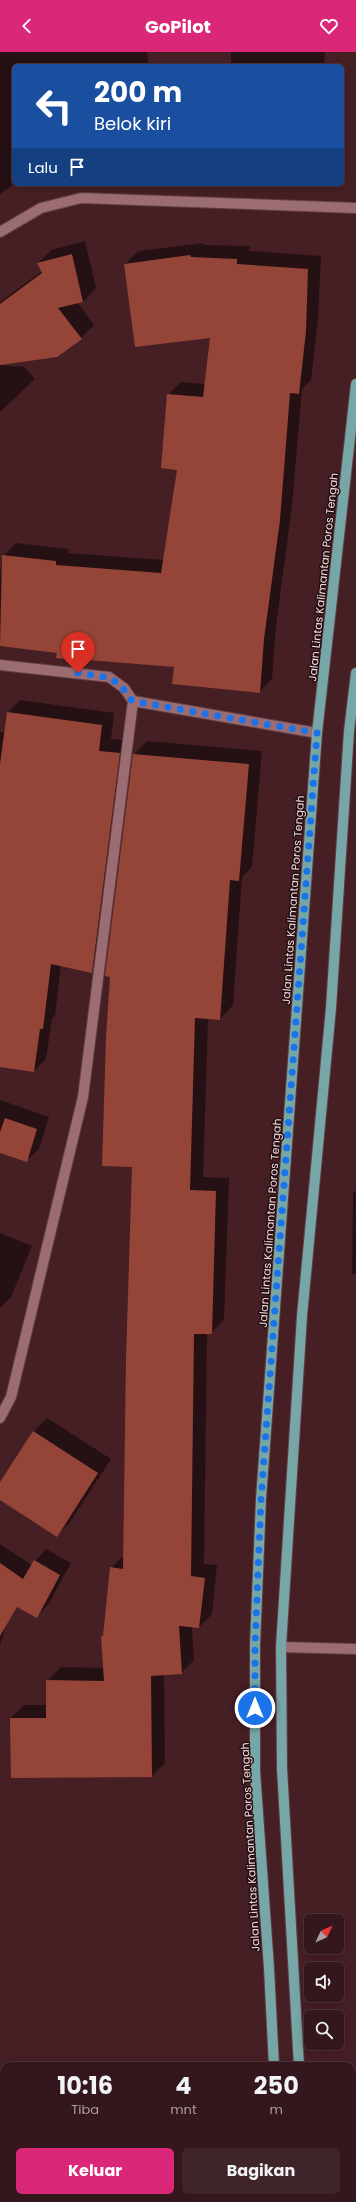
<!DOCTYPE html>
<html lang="id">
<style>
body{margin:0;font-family:Poppins,sans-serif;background:#3f2429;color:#f1f3f6;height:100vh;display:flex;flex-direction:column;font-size:15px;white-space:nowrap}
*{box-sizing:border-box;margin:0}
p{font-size:13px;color:#a99fa3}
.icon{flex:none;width:22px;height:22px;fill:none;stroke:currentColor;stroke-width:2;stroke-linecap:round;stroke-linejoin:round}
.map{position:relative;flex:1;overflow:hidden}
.details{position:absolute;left:0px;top:2010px;width:356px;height:140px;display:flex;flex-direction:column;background:#34171c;border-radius:12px 12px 0 0;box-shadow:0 2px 10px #0003,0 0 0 1px #4e363b}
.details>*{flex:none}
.hud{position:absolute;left:12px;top:12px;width:332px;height:122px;border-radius:6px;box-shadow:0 2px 10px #0003,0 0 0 1px #4e363b;background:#1a4fa0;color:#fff;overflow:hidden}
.needle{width:26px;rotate:46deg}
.tools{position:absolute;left:304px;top:1862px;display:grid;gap:8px}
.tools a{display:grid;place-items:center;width:40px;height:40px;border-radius:6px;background:#34171c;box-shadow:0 2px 10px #0003,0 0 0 1px #4e363b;font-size:20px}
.pin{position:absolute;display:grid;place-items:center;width:34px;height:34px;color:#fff;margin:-41px -17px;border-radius:50% 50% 50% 0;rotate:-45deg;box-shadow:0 0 4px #0007}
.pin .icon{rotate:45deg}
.me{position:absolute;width:44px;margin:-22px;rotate:0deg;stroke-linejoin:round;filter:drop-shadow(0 0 3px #0008)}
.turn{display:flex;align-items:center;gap:14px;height:84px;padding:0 16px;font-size:18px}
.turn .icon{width:52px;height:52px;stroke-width:2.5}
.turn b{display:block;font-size:28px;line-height:34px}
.then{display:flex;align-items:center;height:38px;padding:0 16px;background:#0003;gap:8px;font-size:15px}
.eta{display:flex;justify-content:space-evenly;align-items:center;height:68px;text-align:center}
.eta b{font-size:24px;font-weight:700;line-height:28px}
.button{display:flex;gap:8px;margin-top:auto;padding:8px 16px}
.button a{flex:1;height:46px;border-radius:6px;background:#db2777;color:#fff;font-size:16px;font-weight:700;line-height:46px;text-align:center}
.button a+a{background:#3f2429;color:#f1f3f6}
header{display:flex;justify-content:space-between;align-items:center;height:52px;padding:0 16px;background:#db2777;color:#fff;font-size:18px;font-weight:700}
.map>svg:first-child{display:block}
.shadow{fill:#0007}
.building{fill:#954537}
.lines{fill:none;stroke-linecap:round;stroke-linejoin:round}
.service-casing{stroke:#603e44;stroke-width:12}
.minor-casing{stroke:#603e44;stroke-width:12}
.primary-casing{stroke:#603e44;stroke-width:12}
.service{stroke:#9b6c71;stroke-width:10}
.minor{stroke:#9b6c71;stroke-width:10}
.primary{stroke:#76a6a5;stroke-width:10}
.route{stroke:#1a73e8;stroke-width:7;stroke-dasharray:0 12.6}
.labels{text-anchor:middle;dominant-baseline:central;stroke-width:3;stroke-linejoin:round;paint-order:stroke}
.street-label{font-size:11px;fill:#f8dcdf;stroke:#210f12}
</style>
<header><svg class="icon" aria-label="back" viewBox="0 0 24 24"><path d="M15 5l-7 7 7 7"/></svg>GoPilot<svg class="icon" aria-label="heart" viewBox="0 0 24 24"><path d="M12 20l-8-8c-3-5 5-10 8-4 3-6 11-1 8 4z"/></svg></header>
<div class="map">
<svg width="356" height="2150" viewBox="0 0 356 2150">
<rect width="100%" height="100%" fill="#461f25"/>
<g class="shadow">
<polygon points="0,0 147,0 149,14 14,14 14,132 0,142"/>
<polygon points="231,0 325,0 324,14 231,14"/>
<polygon points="287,132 303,132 302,133"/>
<polygon points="85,189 96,236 83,250 78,251 94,273 81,286 0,312 0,250 42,219 38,211 51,198"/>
<polygon points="203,191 203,193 250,194 249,199 321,204 318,266 311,328 302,337 292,454 276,574 272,627 259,640 175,614 89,607 88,609 58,600 0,593 0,522 3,504 16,491 69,497 68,501 164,508 178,417 168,343 181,330 205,332 211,284 125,212 138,199"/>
<polygon points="0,313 24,315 35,327 0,360"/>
<polygon points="20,648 114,661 111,687 132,689 104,908 92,920 61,913 55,964 52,967 46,1007 34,1019 0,1014 0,680 5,681 8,660"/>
<polygon points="147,689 262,699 252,815 242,825 233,953 220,967 208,966 203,1125 229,1126 224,1268 211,1281 207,1281 204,1512 217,1513 212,1562 199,1575 192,1575 194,1608 181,1621 164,1622 165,1711 152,1724 11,1666 24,1653 47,1653 47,1629 61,1615 104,1616 102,1584 105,1582 111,1516 125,1502 133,1114 134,702"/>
<polygon points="0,1048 49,1065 39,1097 26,1109 0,1100"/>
<polygon points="356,1138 356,1222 352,1222 353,1141"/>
<polygon points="0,1181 32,1194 11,1245 0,1256"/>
<polygon points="47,1366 111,1407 70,1470 57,1483 0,1447 0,1432 34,1379"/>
<polygon points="0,1492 32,1513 46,1497 71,1511 48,1553 36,1565 13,1551 0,1593"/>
</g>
<g class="building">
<polygon points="72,202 83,250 58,256 82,287 57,305 0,313 0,252 42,221 37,211"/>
<polygon points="190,203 191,205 237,207 237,212 308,217 306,279 299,342 290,341 280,468 264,587 260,641 172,632 174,615 88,608 88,610 56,606 57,601 0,594 2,503 56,509 56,513 161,521 177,418 161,416 167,342 203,345 210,286 135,295 124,212"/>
<polygon points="7,660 102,673 99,699 120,701 92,921 51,912 43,977 40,977 34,1020 0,1015 0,712"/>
<polygon points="133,702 249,712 239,829 230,828 220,968 195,966 190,1138 216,1139 212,1282 194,1282 191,1524 205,1526 199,1576 179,1574 182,1622 151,1624 152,1725 11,1726 10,1666 46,1666 46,1628 104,1629 101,1584 103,1584 110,1515 123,1517 126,1307 132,1115 102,1114 106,986 110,925 105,924"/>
<polygon points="5,1066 37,1077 27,1110 0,1101 0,1080"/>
<polygon points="33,1379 98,1421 57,1485 0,1448 0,1430"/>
<polygon points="34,1508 60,1523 37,1566 17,1555 0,1584 0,1511 23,1527"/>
</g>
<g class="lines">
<g class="service-casing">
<polyline id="service" points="88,2146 89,2150"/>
</g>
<g class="minor-casing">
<g id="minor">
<polyline points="0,180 41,156 81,146 356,156"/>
<polyline points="0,613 109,625 124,636 133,649 83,1045 11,1345 0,1366"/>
<polyline points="133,649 317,681"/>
<polyline points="281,1595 356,1597"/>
<polyline points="352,2040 356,2040"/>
</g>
</g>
<g class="primary-casing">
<g id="primary">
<polyline points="274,2014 269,1916 255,1719 255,1593 261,1447 317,681 356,332"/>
<polyline points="299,2014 282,1716 281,1595 302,1264 331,956 349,679 356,621"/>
<polyline points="279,2146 279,2150"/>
<polyline points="308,2146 308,2150"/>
</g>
</g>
<use href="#service" class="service"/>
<use href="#minor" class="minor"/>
<use href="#primary" class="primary"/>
</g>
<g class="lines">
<path class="route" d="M78 621C106 625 116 623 132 649L317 681 261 1447 255 1594V1656"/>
</g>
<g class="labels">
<g class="street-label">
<text transform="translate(323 525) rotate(-84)">Jalan Lintas Kalimantan Poros Tengah</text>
<text transform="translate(293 848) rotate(-86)">Jalan Lintas Kalimantan Poros Tengah</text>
<text transform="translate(270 1171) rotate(-86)">Jalan Lintas Kalimantan Poros Tengah</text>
<text transform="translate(250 1795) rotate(-93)">Jalan Lintas Kalimantan Poros Tengah</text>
</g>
</g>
</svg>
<div class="tools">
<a><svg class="needle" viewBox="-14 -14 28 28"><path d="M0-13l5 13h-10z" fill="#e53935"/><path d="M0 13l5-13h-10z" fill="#a99fa3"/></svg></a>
<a><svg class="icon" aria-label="sound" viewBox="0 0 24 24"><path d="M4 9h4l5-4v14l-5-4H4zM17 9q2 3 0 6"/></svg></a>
<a><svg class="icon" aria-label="search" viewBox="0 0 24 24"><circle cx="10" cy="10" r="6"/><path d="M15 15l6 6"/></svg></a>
</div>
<div class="pin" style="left:78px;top:621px;background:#d93025"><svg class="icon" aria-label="arrive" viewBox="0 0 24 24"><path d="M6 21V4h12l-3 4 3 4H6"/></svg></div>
<svg class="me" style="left:255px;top:1656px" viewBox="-20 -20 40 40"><circle r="17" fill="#1a73e8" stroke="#fff" stroke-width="3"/><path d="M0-11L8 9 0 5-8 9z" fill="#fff"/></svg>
<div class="hud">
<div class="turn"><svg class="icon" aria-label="left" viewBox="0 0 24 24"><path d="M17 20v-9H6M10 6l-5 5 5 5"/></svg><div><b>200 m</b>Belok kiri</div></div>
<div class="then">Lalu<svg class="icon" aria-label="arrive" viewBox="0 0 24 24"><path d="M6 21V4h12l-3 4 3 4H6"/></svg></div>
</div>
<section class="details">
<div class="eta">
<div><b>10:16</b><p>Tiba</p></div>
<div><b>4</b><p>mnt</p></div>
<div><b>250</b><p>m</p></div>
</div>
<div class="button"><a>Keluar</a><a>Bagikan</a></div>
</section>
</div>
